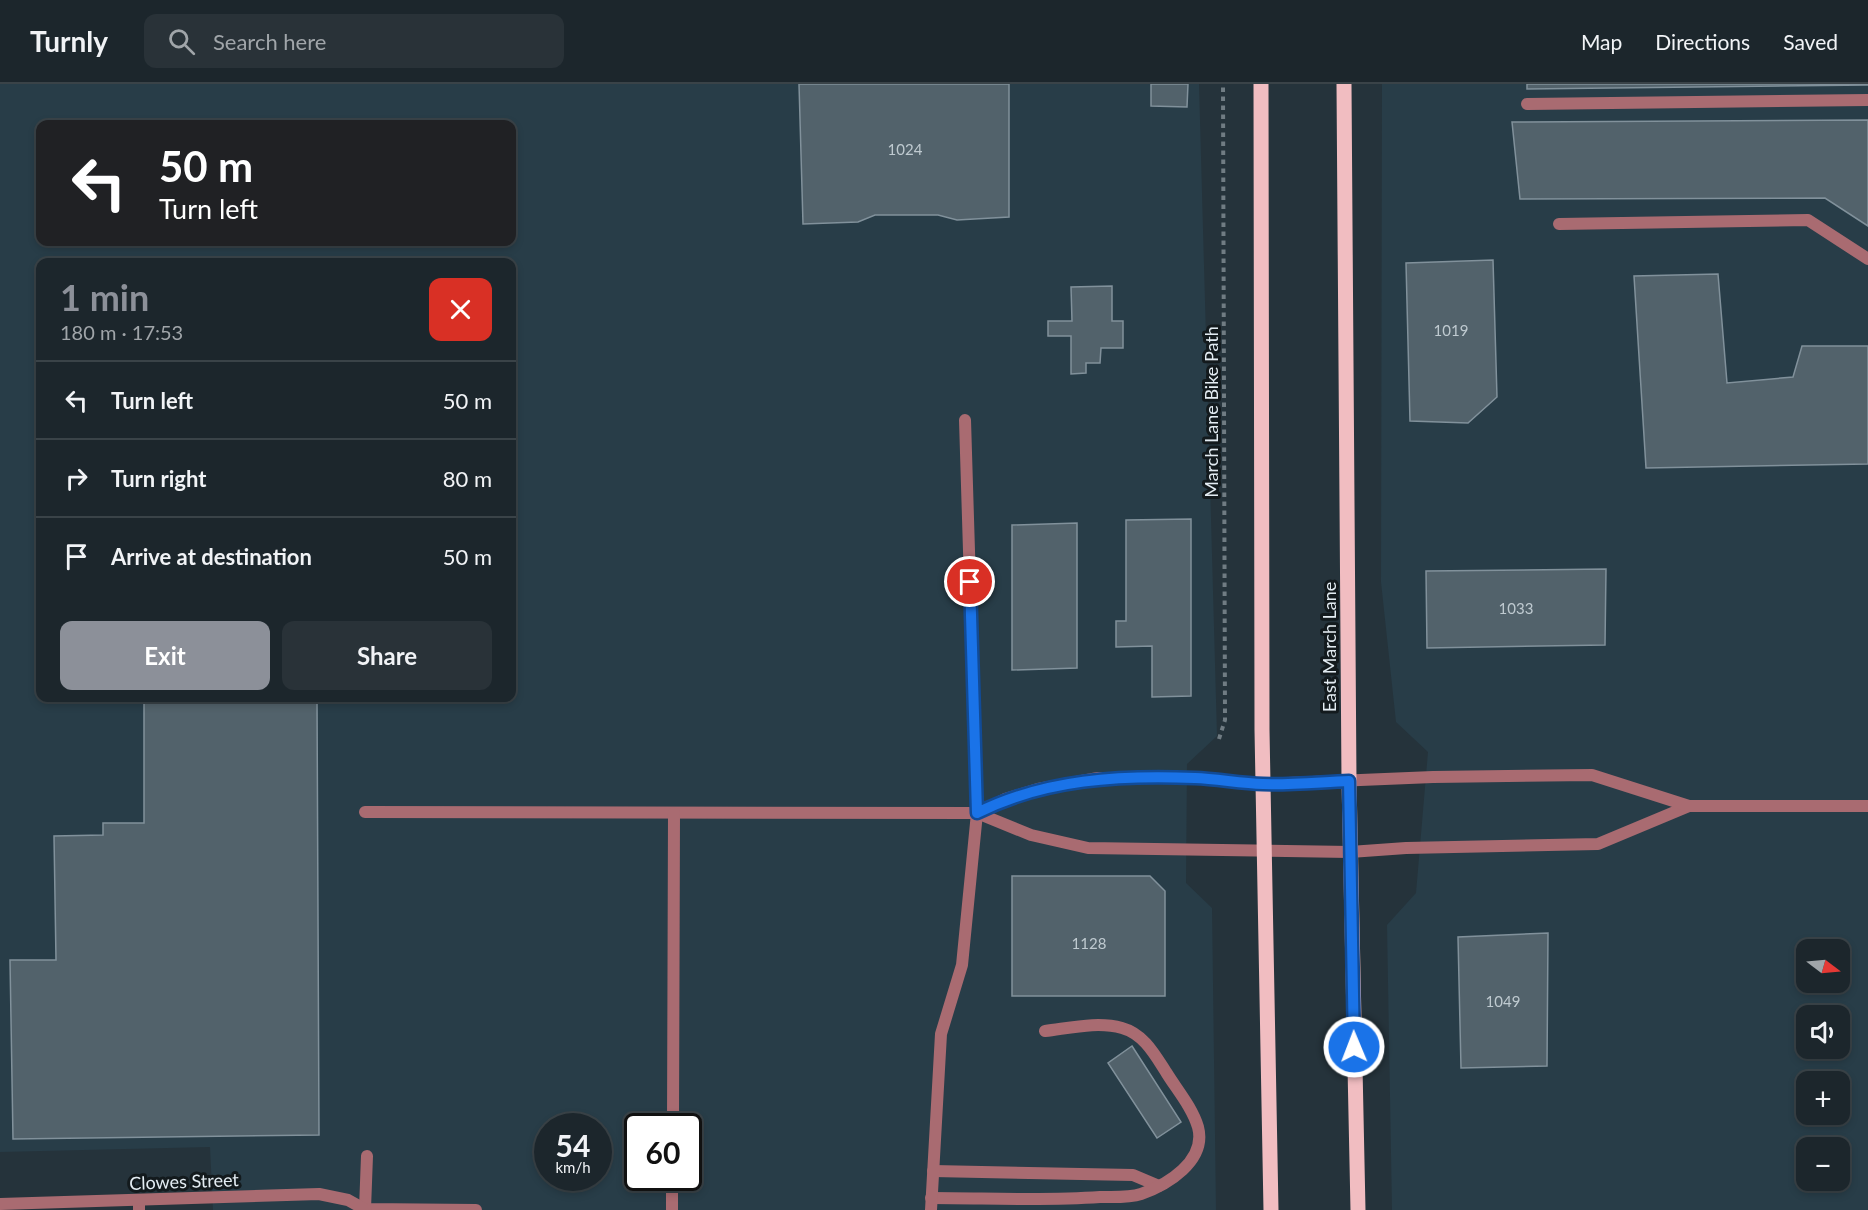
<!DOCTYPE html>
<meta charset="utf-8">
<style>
body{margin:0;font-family:Lato,sans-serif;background:#293238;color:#f1f3f6;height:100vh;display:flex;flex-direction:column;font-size:22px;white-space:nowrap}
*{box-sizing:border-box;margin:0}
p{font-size:20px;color:#a0a5a9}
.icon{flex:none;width:33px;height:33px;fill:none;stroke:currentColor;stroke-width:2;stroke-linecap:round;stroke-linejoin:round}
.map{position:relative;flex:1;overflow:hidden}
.panel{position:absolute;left:36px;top:174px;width:480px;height:444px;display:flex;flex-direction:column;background:#1c262c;border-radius:12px;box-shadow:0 3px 9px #0003,0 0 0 2px #3a4348}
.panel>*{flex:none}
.banner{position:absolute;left:36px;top:36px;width:480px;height:126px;border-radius:12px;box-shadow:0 3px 9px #0003,0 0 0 2px #3a4348;background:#202124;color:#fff;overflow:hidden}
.needle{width:39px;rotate:106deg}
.fabs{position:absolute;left:1796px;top:855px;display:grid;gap:12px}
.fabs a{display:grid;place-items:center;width:54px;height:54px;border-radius:12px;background:#1c262c;box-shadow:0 3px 9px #0003,0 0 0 2px #3a4348;font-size:30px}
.speed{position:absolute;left:534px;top:1029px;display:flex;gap:12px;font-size:30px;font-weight:700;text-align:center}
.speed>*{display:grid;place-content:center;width:78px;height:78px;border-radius:50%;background:#1c262c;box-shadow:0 3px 9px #0003,0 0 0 2px #3a4348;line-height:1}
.speed small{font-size:15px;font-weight:400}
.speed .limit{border:3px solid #111;border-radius:9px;background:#fff;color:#111}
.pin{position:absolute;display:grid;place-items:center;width:51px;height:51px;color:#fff;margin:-26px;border:3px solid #fff;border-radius:50%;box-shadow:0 2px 6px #0007}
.me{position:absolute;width:66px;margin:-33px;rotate:359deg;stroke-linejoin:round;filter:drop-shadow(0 0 4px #0008)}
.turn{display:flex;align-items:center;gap:21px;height:126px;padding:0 24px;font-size:27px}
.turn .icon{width:78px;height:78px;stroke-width:2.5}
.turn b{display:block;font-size:42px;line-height:51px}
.round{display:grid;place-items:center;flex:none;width:63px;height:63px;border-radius:12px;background:#293238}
.headline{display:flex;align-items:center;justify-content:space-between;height:102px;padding:0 24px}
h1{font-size:36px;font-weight:700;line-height:45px;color:#8c9099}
.action{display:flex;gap:12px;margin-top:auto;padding:12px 24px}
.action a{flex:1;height:69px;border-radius:12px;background:#8c9099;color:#fff;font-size:24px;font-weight:700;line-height:69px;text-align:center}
.action a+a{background:#293238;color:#f1f3f6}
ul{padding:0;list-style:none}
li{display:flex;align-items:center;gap:18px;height:78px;padding:0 24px;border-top:2px solid #3a4348}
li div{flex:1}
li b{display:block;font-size:22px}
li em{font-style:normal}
header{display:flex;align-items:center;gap:36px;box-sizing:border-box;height:84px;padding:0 30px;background:#1c262c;border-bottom:2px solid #3a4348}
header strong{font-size:28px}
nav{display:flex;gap:33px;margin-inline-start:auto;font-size:21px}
.search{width:420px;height:54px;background:#293238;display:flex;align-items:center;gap:15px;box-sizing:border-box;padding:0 21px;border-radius:12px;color:#a0a5a9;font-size:22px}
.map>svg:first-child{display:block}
.built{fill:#283d48;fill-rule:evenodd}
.building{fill:#52626b;stroke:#81919b;stroke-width:1.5}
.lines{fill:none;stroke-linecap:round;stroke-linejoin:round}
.path{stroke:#707c83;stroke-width:4;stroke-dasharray:4.5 4.5;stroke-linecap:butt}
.lane{stroke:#a96b71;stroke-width:12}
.street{stroke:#a96b71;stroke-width:12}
.primary{stroke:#f1bdc1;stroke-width:15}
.route-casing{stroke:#114b97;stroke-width:15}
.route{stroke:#1a73e8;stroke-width:10}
.labels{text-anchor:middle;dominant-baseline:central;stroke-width:6;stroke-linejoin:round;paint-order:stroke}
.number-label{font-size:15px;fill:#bfcad0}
.street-label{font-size:18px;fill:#e3ecf2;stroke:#131a1d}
</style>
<header>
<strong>Turnly</strong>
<div class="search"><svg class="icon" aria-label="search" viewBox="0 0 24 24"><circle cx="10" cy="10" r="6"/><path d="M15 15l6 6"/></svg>Search here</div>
<nav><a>Map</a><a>Directions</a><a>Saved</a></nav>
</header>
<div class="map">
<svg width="1868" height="1126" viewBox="0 0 1868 1126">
<rect width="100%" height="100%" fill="#25333b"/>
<g class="built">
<path d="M0 0H1199L1217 652 1187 680 1186 799 1212 824 1216 1126H213L210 1063 0 1068ZM40 40H512V158H40ZM40 178H512V614H40ZM548 1042H598V1094H548ZM638 1042H688V1094H638Z"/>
<path d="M1382 0H1868V1126H1392L1387 841 1416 809 1428 668 1396 638 1381 498ZM1806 866H1839V898H1806ZM1806 932H1839V964H1806ZM1806 998H1839V1030H1806ZM1806 1064H1839V1096H1806Z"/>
</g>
<g class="building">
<polygon points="799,0 1009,0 1009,133 957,136 938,131 875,131 858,138 803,140"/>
<polygon points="1151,0 1188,0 1187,23 1151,22"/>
<polygon points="1527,0 1868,0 1868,1 1527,5"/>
<polygon points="1868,36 1868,142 1825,114 1520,115 1512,38"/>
<polygon points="1493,176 1497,313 1468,339 1410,337 1406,179"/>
<polygon points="1718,190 1727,299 1793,293 1802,262 1868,262 1868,380 1646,384 1634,192"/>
<polygon points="1112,202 1112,237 1123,237 1123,264 1101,264 1100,279 1086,279 1086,289 1071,290 1071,252 1048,252 1048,237 1072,237 1071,203"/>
<polygon points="1191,435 1191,612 1152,613 1152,562 1116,563 1116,537 1126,537 1126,436"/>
<polygon points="1077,439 1077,584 1012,586 1012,441"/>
<polygon points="1606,485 1605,561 1427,564 1426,487"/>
<polygon points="144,614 317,614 319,1051 13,1055 10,876 56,876 54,752 103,751 103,739 144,739"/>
<polygon points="1012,792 1150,792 1165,807 1165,912 1012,912"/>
<polygon points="1548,849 1547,982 1461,984 1458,853"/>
<polygon points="1132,962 1181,1038 1157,1054 1108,979"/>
</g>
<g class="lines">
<polyline class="path" points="1219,655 1225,636 1223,0"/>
<g class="lane">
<polyline points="1527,20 1868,16"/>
<polyline points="1559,140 1808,136 1868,175"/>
<polyline points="365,728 977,729 1031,751 1088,764 1350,768 1406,764 1598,760 1689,722"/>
<polyline points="977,729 1005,715 1038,705 1098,694 1194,694 1263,700 1433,693 1592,691 1689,722 1868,722"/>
<polyline points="673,1042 674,729"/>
<polyline points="367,1072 365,1125 476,1126"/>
<polyline points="933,1087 1133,1091 1159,1102"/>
<path d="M931 1114C987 1114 1044 1117 1100 1113 1113 1113 1129 1114 1141 1110 1167 1101 1207 1077 1198 1043 1192 1023 1177 1006 1166 988 1155 971 1144 950 1122 944 1098 937 1070 944 1045 947"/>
<polyline points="139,1116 139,1126"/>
<polyline points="672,1126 672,1094"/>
<polyline points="931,1126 941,950 962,881 977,729 965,336"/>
</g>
<polyline class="street" points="0,1120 319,1110 348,1116 366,1126"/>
<g class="primary">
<polyline points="1261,0 1262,646 1271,1126"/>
<polyline points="1344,0 1349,697 1358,1126"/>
</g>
</g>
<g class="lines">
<g class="route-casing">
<path id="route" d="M970 498 977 729C1045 695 1120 691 1195 694 1217 695 1240 699 1263 700 1291 701 1321 698 1349 697L1354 963"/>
</g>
<use href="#route" class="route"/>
</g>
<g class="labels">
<g class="number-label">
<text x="905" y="65">1024</text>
<text x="1451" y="246">1019</text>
<text x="1516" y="524">1033</text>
<text x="1089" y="859">1128</text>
<text x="1503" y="917">1049</text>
</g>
<g class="street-label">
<text transform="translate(1211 328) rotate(-90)">March Lane Bike Path</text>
<text transform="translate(1329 563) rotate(-90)">East March Lane</text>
<text transform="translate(184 1097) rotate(-2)">Clowes Street</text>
</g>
</g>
</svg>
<div class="fabs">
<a><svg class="needle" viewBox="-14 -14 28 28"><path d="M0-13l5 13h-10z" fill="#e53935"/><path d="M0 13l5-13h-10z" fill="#a0a5a9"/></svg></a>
<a><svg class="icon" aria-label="sound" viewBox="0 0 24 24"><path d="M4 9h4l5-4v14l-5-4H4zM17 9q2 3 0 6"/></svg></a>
<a>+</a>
<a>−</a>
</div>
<div class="speed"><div>54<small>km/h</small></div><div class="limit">60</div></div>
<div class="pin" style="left:970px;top:498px;background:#d93025"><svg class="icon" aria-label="arrive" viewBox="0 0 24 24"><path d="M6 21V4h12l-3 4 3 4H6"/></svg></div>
<svg class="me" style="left:1354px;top:963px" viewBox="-20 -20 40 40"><circle r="17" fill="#1a73e8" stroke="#fff" stroke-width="3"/><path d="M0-11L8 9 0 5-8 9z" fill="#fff"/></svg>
<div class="banner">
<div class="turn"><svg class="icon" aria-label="left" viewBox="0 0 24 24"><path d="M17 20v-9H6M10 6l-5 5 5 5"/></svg><div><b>50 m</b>Turn left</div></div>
</div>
<section class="panel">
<div class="headline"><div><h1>1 min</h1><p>180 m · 17:53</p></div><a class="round" style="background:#d93025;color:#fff"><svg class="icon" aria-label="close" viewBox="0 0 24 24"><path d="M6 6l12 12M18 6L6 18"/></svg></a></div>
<ul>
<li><svg class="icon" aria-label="left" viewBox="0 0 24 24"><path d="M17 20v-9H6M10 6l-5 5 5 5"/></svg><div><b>Turn left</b></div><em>50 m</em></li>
<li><svg class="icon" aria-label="right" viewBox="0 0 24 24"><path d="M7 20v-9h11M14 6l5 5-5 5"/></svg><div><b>Turn right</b></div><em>80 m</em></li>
<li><svg class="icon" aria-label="arrive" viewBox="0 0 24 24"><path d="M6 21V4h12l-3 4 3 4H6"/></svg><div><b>Arrive at destination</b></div><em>50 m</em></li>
</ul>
<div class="action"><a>Exit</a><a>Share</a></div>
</section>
</div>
